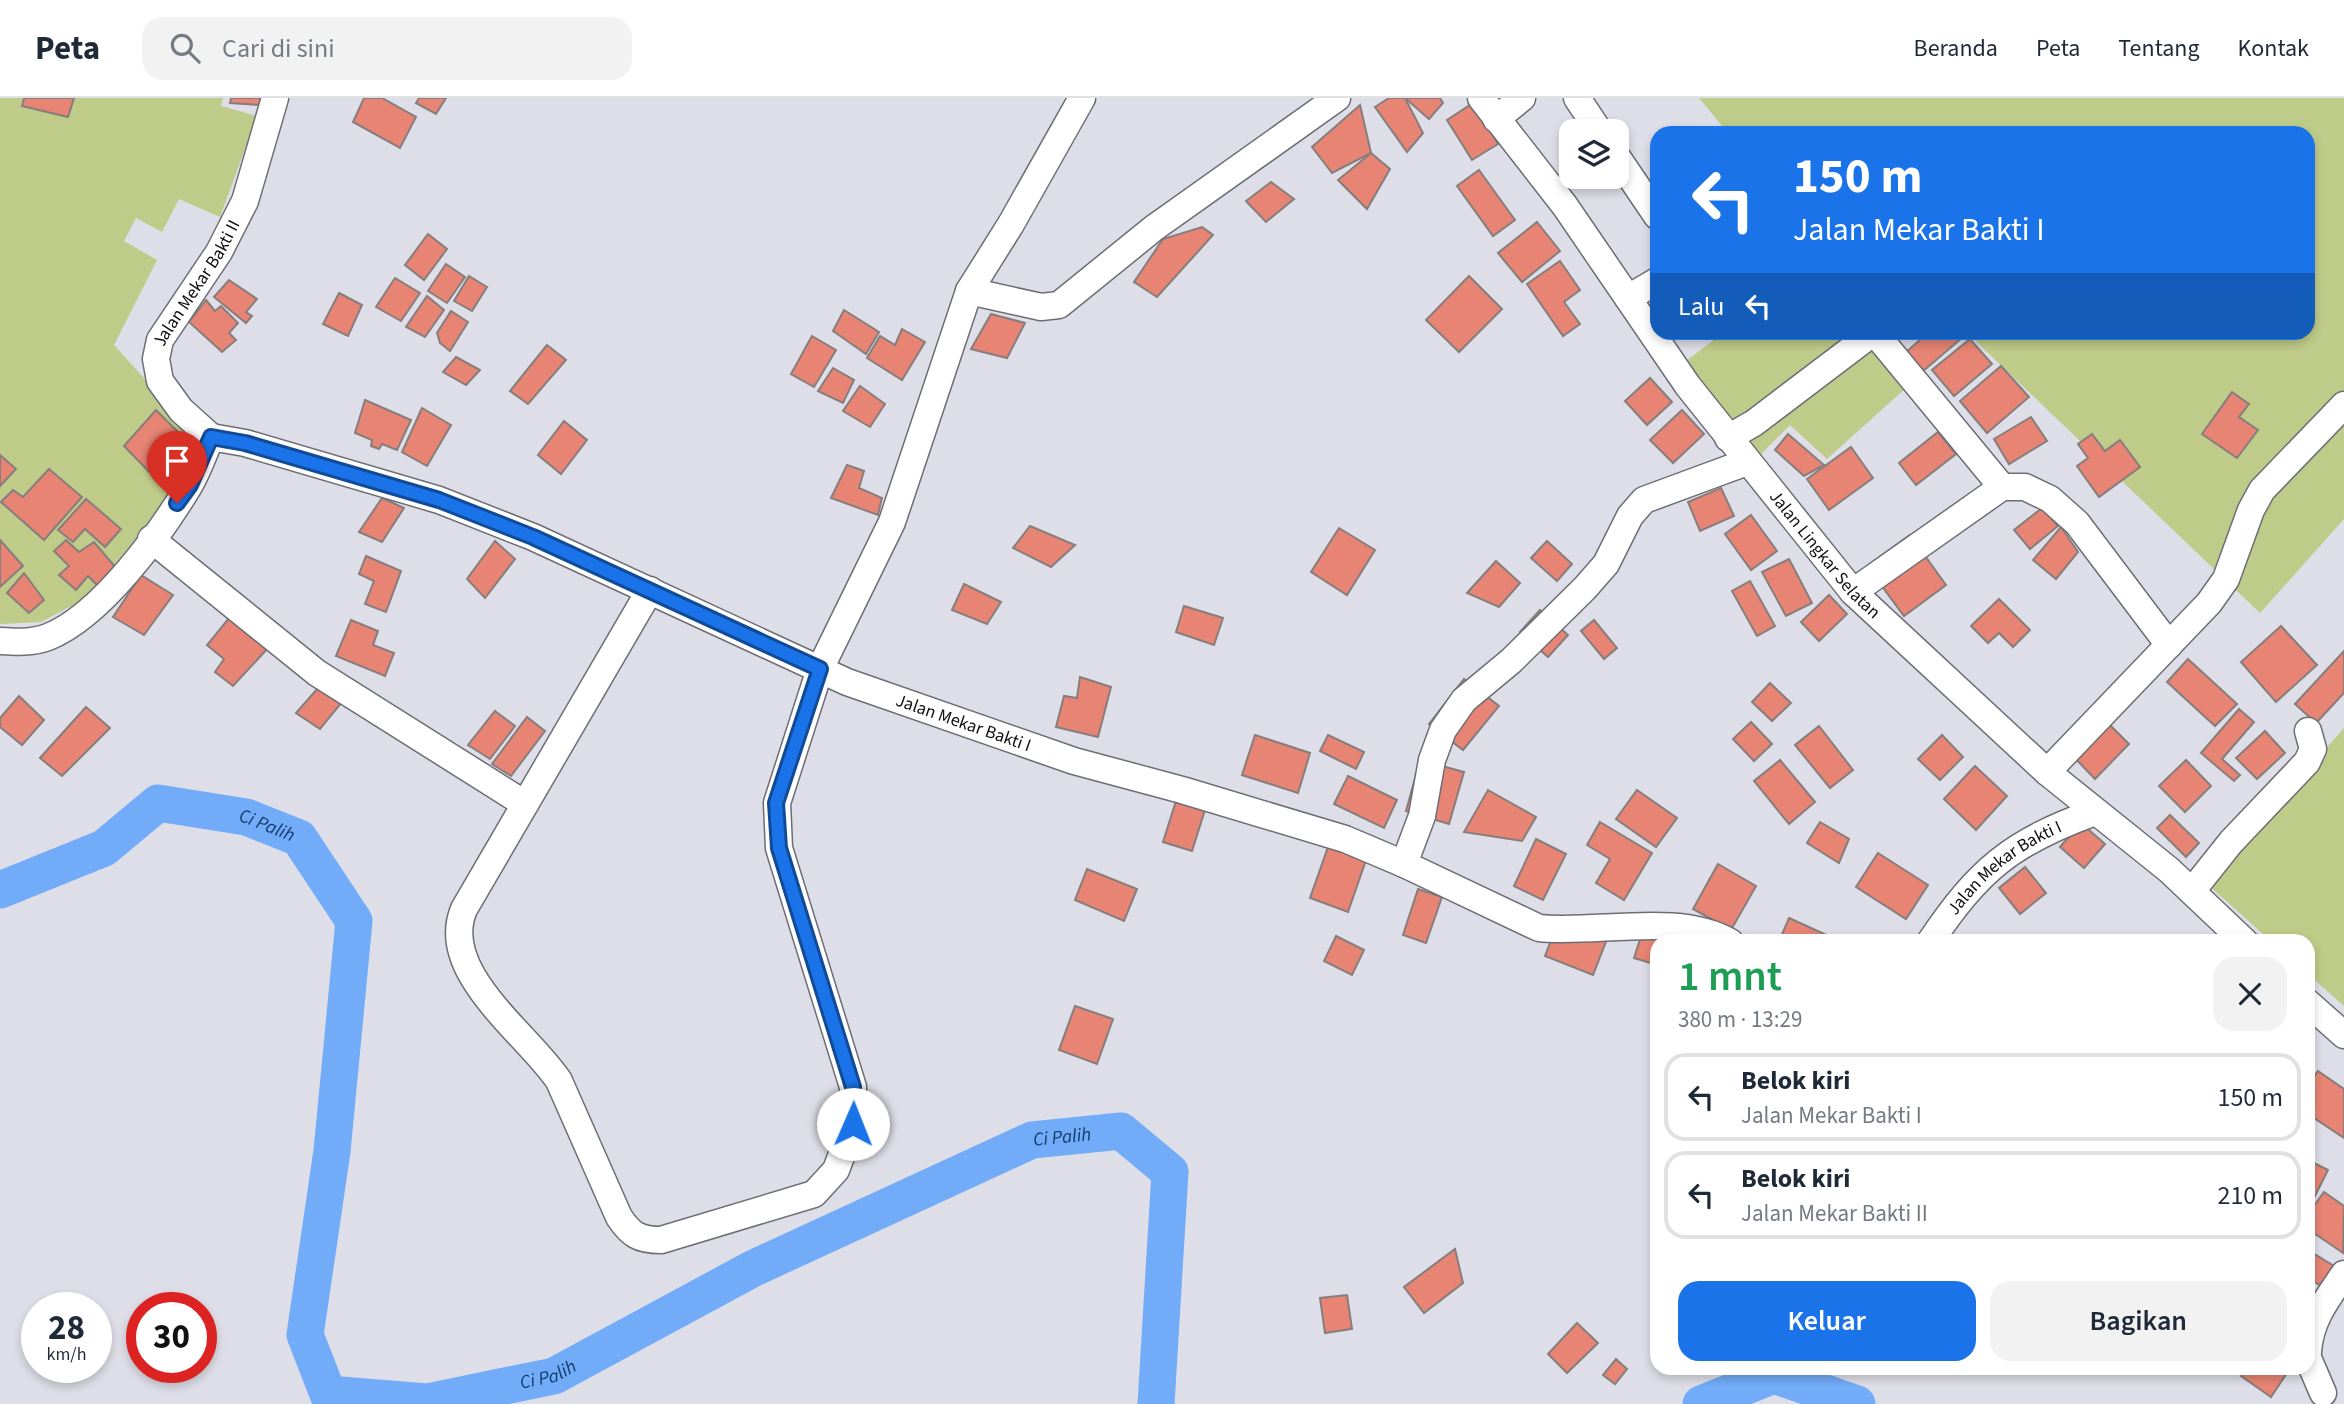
<!DOCTYPE html>
<html lang="id">
<meta charset="utf-8">
<style>
body{margin:0;font-family:"Source Sans 3",sans-serif;background:#f2f2f3;color:#1f2937;height:100vh;display:flex;flex-direction:column;font-size:26px;white-space:nowrap}
*{box-sizing:border-box;margin:0}
p{font-size:23px;color:#747a83}
.icon{flex:none;width:38px;height:38px;fill:none;stroke:currentColor;stroke-width:2;stroke-linecap:round;stroke-linejoin:round}
.map{position:relative;flex:1;overflow:hidden}
.side{position:absolute;left:1650px;top:836px;width:665px;height:441px;display:flex;flex-direction:column;background:#fff;border-radius:21px;box-shadow:0 4px 10px #0003}
.side>*{flex:none}
.banner{position:absolute;left:1650px;top:28px;width:665px;height:214px;border-radius:21px;box-shadow:0 4px 10px #0003;background:#1a73e8;color:#fff;overflow:hidden}
.fabs{position:absolute;left:1559px;top:21px;display:grid;gap:14px}
.fabs a{display:grid;place-items:center;width:70px;height:70px;border-radius:14px;background:#fff;box-shadow:0 4px 10px #0003;font-size:35px}
.speed{position:absolute;left:21px;top:1194px;display:flex;gap:14px;font-size:35px;font-weight:700;text-align:center}
.speed>*{display:grid;place-content:center;width:91px;height:91px;border-radius:50%;background:#fff;box-shadow:0 4px 10px #0003;line-height:1}
.speed small{font-size:18px;font-weight:400}
.speed .limit{border:10px solid #d22;background:#fff;color:#111}
.pin{position:absolute;display:grid;place-items:center;width:60px;height:60px;color:#fff;margin:-72px -30px;border-radius:50% 50% 50% 0;rotate:-45deg;box-shadow:0 0 7px #0007}
.pin .icon{rotate:45deg}
.me{position:absolute;width:77px;margin:-38px;rotate:1deg;stroke-linejoin:round;filter:drop-shadow(0 0 5px #0008)}
.turn{display:flex;align-items:center;gap:24px;height:147px;padding:0 28px;font-size:32px}
.turn .icon{width:91px;height:91px;stroke-width:2.5}
.turn b{display:block;font-size:49px;line-height:60px}
.then{display:flex;align-items:center;height:66px;padding:0 28px;background:#0003;gap:14px;font-size:26px}
.round{display:grid;place-items:center;flex:none;width:74px;height:74px;border-radius:21px;background:#f2f2f3}
.headline{display:flex;align-items:center;justify-content:space-between;height:119px;padding:0 28px}
h1{font-size:42px;font-weight:600;line-height:52px;color:#1e9e55}
.action{display:flex;gap:14px;margin-top:auto;padding:14px 28px}
.action a{flex:1;height:80px;border-radius:21px;background:#1a73e8;color:#fff;font-size:28px;font-weight:600;line-height:80px;text-align:center}
.action a+a{background:#f2f2f3;color:#1f2937}
ul{padding:0;list-style:none}
li{display:flex;align-items:center;gap:21px;height:88px;margin:0 14px 10px;padding:0 14px;border:4px solid #e0e1e3;border-radius:21px}
li div{flex:1}
li b{display:block;font-size:26px}
li em{font-style:normal}
header{display:flex;align-items:center;gap:42px;box-sizing:border-box;height:98px;padding:0 35px;background:#fff;border-bottom:2px solid #e0e1e3}
header strong{font-size:33px}
nav{display:flex;gap:38px;margin-inline-start:auto;font-size:24px}
.search{width:490px;height:63px;background:#f2f2f3;display:flex;align-items:center;gap:18px;box-sizing:border-box;padding:0 24px;border-radius:21px;color:#747a83;font-size:26px}
.map>svg:first-child{display:block}
.green{fill:#bfcb89}
.lines{fill:none;stroke-linecap:round;stroke-linejoin:round}
.river{stroke:#72abf7;stroke-width:37}
.building{fill:#e78473;stroke:#867d7c;stroke-width:2}
.minor-casing{stroke:#6d6e75;stroke-width:29}
.minor{stroke:#fff;stroke-width:26}
.route-casing{stroke:#114b97;stroke-width:18}
.route{stroke:#1a73e8;stroke-width:12}
.labels{text-anchor:middle;dominant-baseline:central;stroke-width:5;stroke-linejoin:round;paint-order:stroke}
.street-label{font-size:18px;fill:#101013;stroke:#ebecf4}
.water-label{font-size:19px;font-style:italic;fill:#153b6b;stroke:#ebecf4}
</style>
<header>
<strong>Peta</strong>
<div class="search"><svg class="icon" aria-label="search" viewBox="0 0 24 24"><circle cx="10" cy="10" r="6"/><path d="M15 15l6 6"/></svg>Cari di sini</div>
<nav><a>Beranda</a><a>Peta</a><a>Tentang</a><a>Kontak</a></nav>
</header>
<div class="map">
<svg width="2344" height="1306" viewBox="0 0 2344 1306">
<rect width="100%" height="100%" fill="#dddee7"/>
<g class="green">
<polygon points="0,0 223,0 221,8 257,18 220,119 179,101 162,134 136,120 124,143 157,162 114,247 172,311 190,344 184,376 131,447 83,502 41,524 0,526"/>
<polygon points="1699,0 2344,0 2344,421 2260,515 1967,235 2308,234 2308,35 1728,35"/>
<polygon points="1723,235 1881,235 1917,280 1827,361 1790,327 1758,359 1686,263"/>
<polygon points="2344,630 2344,908 2308,876 2308,844 2271,843 2207,786"/>
</g>
<g class="lines">
<g class="river">
<path id="s1" d="M0 792 104 750 158 705 246 719 299 740 354 823 332 1053 305 1237 328 1296 427 1304 554 1278 754 1170 1032 1042 1121 1033 1170 1074 1156 1306"/>
<polyline points="1701,1306 1774,1277 1857,1306"/>
</g>
</g>
<g class="building">
<polygon points="24,0 74,0 68,19 22,8"/>
<polygon points="231,0 261,0 259,7 230,5"/>
<polygon points="364,0 382,0 416,19 400,50 353,24"/>
<polygon points="419,0 446,0 436,16 416,5"/>
<polygon points="1389,0 1405,0 1423,35 1407,54 1375,9"/>
<polygon points="1405,0 1440,0 1443,5 1429,21"/>
<polygon points="1473,5 1498,46 1472,62 1447,22"/>
<polygon points="1360,7 1371,55 1332,75 1312,49"/>
<polygon points="1371,55 1390,71 1367,111 1338,82"/>
<polygon points="1479,72 1515,122 1493,138 1457,88"/>
<polygon points="1271,84 1294,101 1266,124 1246,103"/>
<polygon points="1537,124 1560,153 1522,184 1498,155"/>
<polygon points="1202,129 1213,137 1157,199 1134,184 1163,141"/>
<polygon points="428,136 447,151 424,182 405,167"/>
<polygon points="1560,163 1580,192 1564,204 1580,226 1563,238 1527,186"/>
<polygon points="446,166 465,179 447,205 428,193"/>
<polygon points="469,178 487,189 472,213 454,203"/>
<polygon points="1469,178 1502,211 1459,254 1426,222"/>
<polygon points="395,180 420,195 401,223 376,209"/>
<polygon points="229,182 257,201 246,214 252,218 246,225 214,199"/>
<polygon points="339,195 362,207 348,238 323,226"/>
<polygon points="427,198 444,212 425,239 406,229"/>
<polygon points="206,202 215,213 221,208 238,225 229,235 236,242 222,254 189,224"/>
<polygon points="844,212 879,234 866,256 833,233"/>
<polygon points="451,213 468,224 450,253 440,245 437,235"/>
<polygon points="991,216 1025,225 1007,260 971,251"/>
<polygon points="902,231 925,244 902,282 867,260 880,238 895,247"/>
<polygon points="1929,234 1957,234 1962,240 1923,273 1906,254"/>
<polygon points="812,238 836,252 814,289 791,276"/>
<polygon points="1970,241 1992,266 1954,298 1932,272"/>
<polygon points="547,247 566,262 528,306 510,293"/>
<polygon points="456,259 480,272 466,287 443,274"/>
<polygon points="2001,268 2029,299 1987,335 1960,303"/>
<polygon points="833,270 854,282 843,305 818,293"/>
<polygon points="1650,280 1672,304 1647,327 1625,303"/>
<polygon points="860,288 885,306 870,329 843,313"/>
<polygon points="2232,294 2249,306 2239,319 2258,332 2237,360 2202,336"/>
<polygon points="365,302 411,322 397,352 382,346 379,351 371,348 372,342 355,335"/>
<polygon points="422,310 451,327 427,368 402,354"/>
<polygon points="156,312 177,333 165,345 181,361 160,385 124,348"/>
<polygon points="1682,312 1704,336 1673,365 1650,342"/>
<polygon points="2031,319 2047,343 2009,366 1994,341"/>
<polygon points="564,323 587,342 561,376 538,357"/>
<polygon points="1938,334 1956,356 1916,387 1899,365"/>
<polygon points="1788,336 1824,367 1804,378 1775,352"/>
<polygon points="2092,336 2105,353 2120,342 2140,369 2099,399 2077,368 2088,360 2078,346"/>
<polygon points="1851,349 1873,380 1829,412 1807,381"/>
<polygon points="0,357 16,371 0,388"/>
<polygon points="847,367 864,373 859,390 882,400 878,417 831,400"/>
<polygon points="49,371 82,399 44,442 1,404 13,392 23,399"/>
<polygon points="1721,390 1734,418 1700,433 1688,404"/>
<polygon points="382,400 404,410 382,444 359,434"/>
<polygon points="86,401 121,431 105,449 85,431 73,444 58,432"/>
<polygon points="2042,410 2058,428 2030,451 2014,432"/>
<polygon points="1751,417 1777,453 1751,472 1725,436"/>
<polygon points="1030,428 1075,447 1051,469 1013,450"/>
<polygon points="2061,429 2078,454 2056,481 2033,462"/>
<polygon points="1339,430 1375,452 1347,497 1311,474"/>
<polygon points="1910,437 1946,487 1904,518 1867,468"/>
<polygon points="0,442 23,468 0,489"/>
<polygon points="66,442 79,454 94,444 117,471 99,489 88,478 76,492 59,477 69,468 54,453"/>
<polygon points="495,443 515,461 485,500 467,481"/>
<polygon points="1547,443 1572,466 1557,483 1531,460"/>
<polygon points="366,458 401,473 386,514 365,506 374,483 359,476"/>
<polygon points="1789,461 1812,505 1786,518 1762,474"/>
<polygon points="1496,463 1520,485 1499,509 1467,495"/>
<polygon points="24,475 44,502 29,515 7,495"/>
<polygon points="141,477 173,497 144,537 113,519"/>
<polygon points="1750,483 1775,528 1757,538 1732,493"/>
<polygon points="964,486 1001,504 987,526 952,512"/>
<polygon points="1829,497 1847,516 1819,543 1801,524"/>
<polygon points="1999,501 2030,532 2013,549 1999,535 1988,545 1971,528"/>
<polygon points="1184,508 1223,520 1214,547 1176,534"/>
<polygon points="1540,512 1568,537 1548,559 1520,534"/>
<polygon points="230,519 268,550 233,588 215,574 224,561 207,547"/>
<polygon points="351,522 378,533 373,547 394,555 385,578 336,558"/>
<polygon points="1594,522 1617,550 1604,561 1581,533"/>
<polygon points="2281,528 2317,567 2276,604 2241,564"/>
<polygon points="2344,553 2344,595 2316,625 2295,606"/>
<polygon points="2188,561 2237,606 2215,628 2167,584"/>
<polygon points="1080,579 1111,589 1098,639 1056,629 1064,598 1077,600"/>
<polygon points="1464,581 1499,608 1463,652 1429,626"/>
<polygon points="1770,585 1791,605 1772,623 1752,604"/>
<polygon points="318,590 342,604 320,631 296,615"/>
<polygon points="19,598 44,622 22,647 0,629 0,620"/>
<polygon points="86,609 110,630 62,678 40,660"/>
<polygon points="2239,611 2254,624 2222,661 2240,677 2234,683 2201,655"/>
<polygon points="495,613 515,628 490,661 468,647"/>
<polygon points="527,619 545,633 511,678 492,666"/>
<polygon points="2103,620 2129,646 2095,681 2069,654"/>
<polygon points="1751,624 1772,646 1754,663 1733,641"/>
<polygon points="1819,628 1853,672 1830,690 1795,647"/>
<polygon points="2265,633 2285,655 2257,681 2236,660"/>
<polygon points="1255,637 1310,655 1298,695 1242,677"/>
<polygon points="1328,637 1364,654 1356,671 1320,653"/>
<polygon points="1942,637 1963,659 1940,682 1918,661"/>
<polygon points="1420,662 1464,674 1449,726 1406,713"/>
<polygon points="1780,662 1815,704 1789,726 1754,683"/>
<polygon points="2186,662 2211,688 2185,714 2159,688"/>
<polygon points="1975,668 2007,698 1976,732 1944,701"/>
<polygon points="1348,678 1397,702 1384,730 1334,706"/>
<polygon points="1488,692 1536,719 1522,743 1464,734"/>
<polygon points="1637,692 1677,720 1656,749 1616,721"/>
<polygon points="1176,703 1205,712 1192,753 1163,744"/>
<polygon points="2170,717 2199,745 2186,759 2157,730"/>
<polygon points="1600,724 1652,755 1624,802 1596,785 1610,761 1587,747"/>
<polygon points="1820,724 1849,741 1839,765 1807,745"/>
<polygon points="2081,725 2105,746 2084,770 2060,749"/>
<polygon points="1536,741 1566,756 1543,802 1514,788"/>
<polygon points="1328,749 1366,762 1348,814 1310,800"/>
<polygon points="1878,755 1928,787 1906,821 1856,789"/>
<polygon points="1718,766 1756,788 1731,832 1693,811"/>
<polygon points="2025,769 2046,795 2020,816 1999,790"/>
<polygon points="1087,771 1137,791 1124,823 1075,802"/>
<polygon points="1418,791 1442,799 1426,845 1403,837"/>
<polygon points="1789,820 1831,839 1829,844 1780,841"/>
<polygon points="1559,822 1607,841 1593,877 1545,858"/>
<polygon points="1642,835 1669,844 1657,844 1657,867 1634,860"/>
<polygon points="1336,838 1364,852 1352,877 1324,863"/>
<polygon points="1075,908 1113,921 1097,966 1059,952"/>
<polygon points="2318,973 2344,991 2344,1040 2308,1016 2308,988"/>
<polygon points="2308,1062 2328,1072 2312,1104 2308,1102"/>
<polygon points="2324,1094 2344,1108 2343,1155 2308,1131 2308,1116"/>
<polygon points="1455,1151 1463,1185 1424,1215 1404,1189"/>
<polygon points="2308,1152 2339,1171 2326,1191 2308,1180"/>
<polygon points="1347,1197 1352,1231 1325,1235 1320,1200"/>
<polygon points="1577,1225 1598,1245 1567,1275 1548,1256"/>
<polygon points="1616,1261 1627,1271 1615,1286 1603,1277"/>
<polygon points="2246,1270 2288,1270 2289,1272 2271,1299 2241,1278"/>
</g>
<g class="lines">
<g class="minor-casing">
<g id="minor">
<path id="s2" d="M1481 0 1565 108 1688 288 1853 494 2047 674 2169 772 2245 844"/>
<polyline points="1577,0 1599,33"/>
<polyline points="1496,21 1522,0"/>
<polyline points="1617,59 1657,118"/>
<polyline points="969,193 1041,209 1059,207 1154,130 1337,0"/>
<polyline points="1628,200 1657,183"/>
<path id="s3" d="M211 339 245 345 439 402 533 439 847 584 1074 663 1182 692 1345 741 1404 766 1539 830C1596 836 1679 814 1730 844"/>
<polyline points="1728,340 1754,325 1874,234"/>
<polyline points="2002,389 2025,389 2050,401 2077,425 2169,547"/>
<polyline points="151,441 317,575 525,706"/>
<path d="M650 492 464 811C437 874 528 936 559 983L619 1119C631 1137 639 1142 661 1142L814 1096 836 1072 853 1026V989L779 750 777 705 820 571 892 424 969 193 1011 126 1082 0"/>
<polyline points="1853,494 2002,389 1874,234"/>
<path id="s4" d="M0 543C16 544 32 545 48 539 101 518 160 436 189 388 198 373 204 355 211 339L181 312 160 283 156 261 160 242 219 154 245 103 275 0"/>
<polyline points="2047,674 2209,505 2226,481 2251,412 2262,392 2344,307"/>
<polyline points="1404,766 1422,718 1432,662 1443,632 1464,602 1511,563 1585,490 1606,466 1630,418 1644,402 1747,364"/>
<polyline points="2192,793 2231,744 2307,664 2313,651 2308,633"/>
<path id="s5" d="M1930 844C1979 771 2012 744 2095 714"/>
<polyline points="2308,905 2344,937"/>
<path d="M2308 1254C2310 1222 2327 1201 2344 1176"/>
<polyline points="2308,1260 2323,1295"/>
</g>
</g>
<use href="#minor" class="minor"/>
</g>
<g class="lines">
<g class="route-casing">
<polyline id="route" points="177,405 190,387 211,339 245,345 439,402 533,439 820,571 776,705 779,750 853,989 853,1026"/>
</g>
<use href="#route" class="route"/>
</g>
<g class="labels">
<g class="street-label">
<text stroke="none"><textPath href="#s4" startOffset="497">Jalan Mekar Bakti II</textPath></text>
<text stroke="none"><textPath href="#s2" startOffset="572">Jalan Lingkar Selatan</textPath></text>
<text stroke="none"><textPath href="#s3" startOffset="807">Jalan Mekar Bakti I</textPath></text>
<text stroke="none"><textPath href="#s5" startOffset="107">Jalan Mekar Bakti I</textPath></text>
</g>
<g class="water-label">
<text stroke="none"><textPath href="#s1" startOffset="294">Ci Palih</textPath></text>
<text stroke="none"><textPath href="#s1" startOffset="1701">Ci Palih</textPath></text>
<text stroke="none"><textPath href="#s1" startOffset="1132">Ci Palih</textPath></text>
</g>
</g>
</svg>
<div class="fabs">
<a><svg class="icon" aria-label="layers" viewBox="0 0 24 24"><path d="M12 4l9 5-9 5-9-5zM3 14l9 5 9-5"/></svg></a>
</div>
<div class="speed"><div>28<small>km/h</small></div><div class="limit">30</div></div>
<div class="pin" style="left:177px;top:405px;background:#d93025"><svg class="icon" aria-label="arrive" viewBox="0 0 24 24"><path d="M6 21V4h12l-3 4 3 4H6"/></svg></div>
<svg class="me" style="left:853px;top:1026px" viewBox="-20 -20 40 40"><circle r="19" fill="#fff"/><path d="M0-13L10 11 0 6-10 11z" fill="#1a73e8"/></svg>
<div class="banner">
<div class="turn"><svg class="icon" aria-label="left" viewBox="0 0 24 24"><path d="M17 20v-9H6M10 6l-5 5 5 5"/></svg><div><b>150 m</b>Jalan Mekar Bakti I</div></div>
<div class="then">Lalu<svg class="icon" aria-label="left" viewBox="0 0 24 24"><path d="M17 20v-9H6M10 6l-5 5 5 5"/></svg></div>
</div>
<section class="side">
<div class="headline"><div><h1>1 mnt</h1><p>380 m · 13:29</p></div><a class="round"><svg class="icon" aria-label="close" viewBox="0 0 24 24"><path d="M6 6l12 12M18 6L6 18"/></svg></a></div>
<ul>
<li><svg class="icon" aria-label="left" viewBox="0 0 24 24"><path d="M17 20v-9H6M10 6l-5 5 5 5"/></svg><div><b>Belok kiri</b><p>Jalan Mekar Bakti I</p></div><em>150 m</em></li>
<li><svg class="icon" aria-label="left" viewBox="0 0 24 24"><path d="M17 20v-9H6M10 6l-5 5 5 5"/></svg><div><b>Belok kiri</b><p>Jalan Mekar Bakti II</p></div><em>210 m</em></li>
</ul>
<div class="action"><a>Keluar</a><a>Bagikan</a></div>
</section>
</div>
